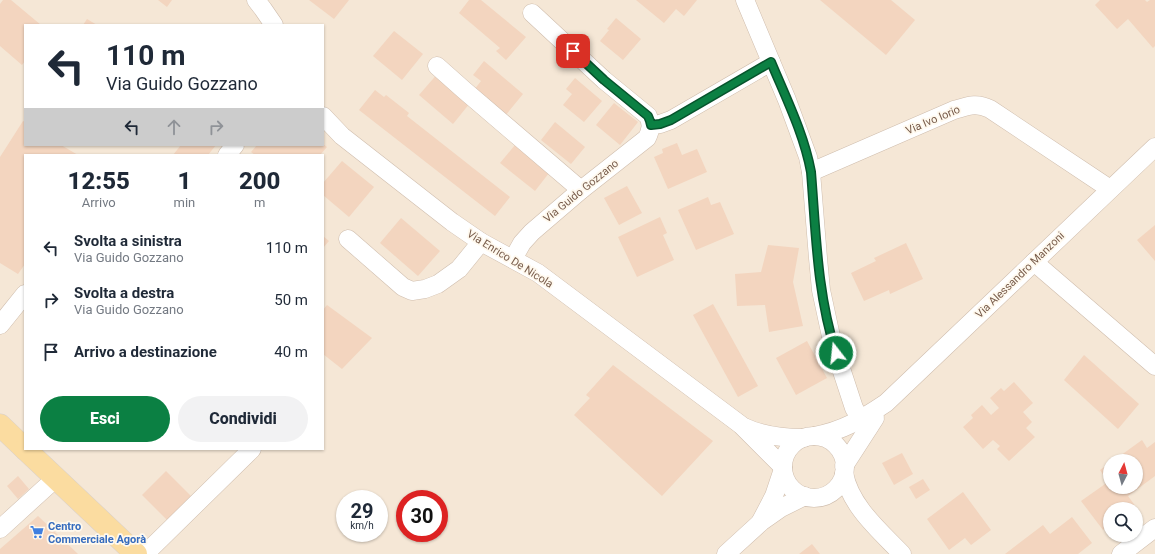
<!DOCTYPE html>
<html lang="it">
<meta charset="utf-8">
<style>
body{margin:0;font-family:Roboto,sans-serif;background:#f2f2f3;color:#1f2937;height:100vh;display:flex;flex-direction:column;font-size:15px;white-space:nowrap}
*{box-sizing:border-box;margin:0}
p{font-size:13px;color:#747a83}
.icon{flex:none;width:22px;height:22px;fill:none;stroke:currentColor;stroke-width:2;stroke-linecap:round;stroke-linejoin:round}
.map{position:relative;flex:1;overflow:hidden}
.details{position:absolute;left:24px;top:154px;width:300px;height:296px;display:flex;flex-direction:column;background:#fff;border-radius:0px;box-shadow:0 1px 3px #0004}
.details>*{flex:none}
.top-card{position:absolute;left:24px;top:24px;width:300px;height:122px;border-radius:0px;box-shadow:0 1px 3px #0004;background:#fff;color:#1f2937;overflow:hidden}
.needle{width:26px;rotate:6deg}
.tools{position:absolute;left:1103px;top:454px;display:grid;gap:8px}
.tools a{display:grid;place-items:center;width:40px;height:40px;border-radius:50%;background:#fff;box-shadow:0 1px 3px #0004;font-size:20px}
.speed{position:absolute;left:336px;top:490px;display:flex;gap:8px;font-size:20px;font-weight:700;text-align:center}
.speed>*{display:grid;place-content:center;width:52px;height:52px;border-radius:50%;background:#fff;box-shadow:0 1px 3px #0004;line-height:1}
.speed small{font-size:10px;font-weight:400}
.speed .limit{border:6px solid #d22;background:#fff;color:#111}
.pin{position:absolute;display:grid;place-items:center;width:34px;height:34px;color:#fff;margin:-17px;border-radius:8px;box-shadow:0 2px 6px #0006}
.me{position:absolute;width:44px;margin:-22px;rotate:344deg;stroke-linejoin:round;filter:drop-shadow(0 0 3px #0008)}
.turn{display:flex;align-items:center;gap:14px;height:84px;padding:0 16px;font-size:18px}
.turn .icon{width:52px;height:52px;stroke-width:2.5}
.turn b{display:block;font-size:28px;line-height:34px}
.lanes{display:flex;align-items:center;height:38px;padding:0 16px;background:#0003;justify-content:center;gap:20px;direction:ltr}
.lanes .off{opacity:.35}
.eta{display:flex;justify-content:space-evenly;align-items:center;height:68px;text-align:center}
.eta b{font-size:24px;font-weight:800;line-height:28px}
.cta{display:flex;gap:8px;margin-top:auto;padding:8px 16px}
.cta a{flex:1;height:46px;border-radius:24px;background:#0b8043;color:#fff;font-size:16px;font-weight:800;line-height:46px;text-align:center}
.cta a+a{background:#f2f2f3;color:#1f2937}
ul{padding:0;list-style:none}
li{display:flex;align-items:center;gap:12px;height:52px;padding:0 16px}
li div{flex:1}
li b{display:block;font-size:15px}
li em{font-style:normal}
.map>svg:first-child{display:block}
.residential{fill:#f5e7d6;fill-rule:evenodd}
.building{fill:#f3d5bf}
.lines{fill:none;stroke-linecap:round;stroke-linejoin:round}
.minor-casing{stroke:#cfbdad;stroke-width:19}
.major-casing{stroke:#d9d1cd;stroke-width:23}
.minor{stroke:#fff;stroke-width:18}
.major{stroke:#fbdca0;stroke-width:22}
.route-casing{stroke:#07532c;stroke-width:10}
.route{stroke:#0b8043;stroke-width:7}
.labels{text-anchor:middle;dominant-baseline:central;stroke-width:3.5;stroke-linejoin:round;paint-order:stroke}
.street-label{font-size:11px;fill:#785c4b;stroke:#fff9ee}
.shop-label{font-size:11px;font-weight:bold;fill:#366cbe;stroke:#fff9ee;text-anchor:start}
</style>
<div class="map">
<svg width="1155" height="554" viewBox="0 0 1155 554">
<rect width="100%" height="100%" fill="#fdf5e8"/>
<path class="residential" d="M0 0H1155V554H0ZM25 25H323V145H25ZM25 155H323V449H25ZM1110 461H1136V487H1110ZM345 499H379V533H345ZM405 499H439V533H405ZM1110 509H1136V535H1110Z"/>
<g class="building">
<polygon points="3,0 11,0 41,25 25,25 25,61 22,65 0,46 0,4"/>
<polygon points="158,0 172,0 167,7"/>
<polygon points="309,0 349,0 334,19"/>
<polygon points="469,0 481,0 526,37 506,60 496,51 500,48 459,13"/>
<polygon points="636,0 697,0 684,16 676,9 664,23"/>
<polygon points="820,0 891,0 915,20 886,55"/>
<polygon points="1100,0 1145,0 1147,2 1150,0 1155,0 1155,46 1153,48 1128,19 1117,29 1095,5"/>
<polygon points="616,18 641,39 623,60 600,41 609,30 607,29"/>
<polygon points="87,19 97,25 83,25"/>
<polygon points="394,31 423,54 402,80 373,56"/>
<polygon points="484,61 523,94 505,116 474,90 481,81 473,75"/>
<polygon points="439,72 470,103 453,124 419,95"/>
<polygon points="575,78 602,101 584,122 563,105 572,94 566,89"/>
<polygon points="375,90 384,97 386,95 409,113 407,116 510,197 495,216 359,110"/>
<polygon points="614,103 638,122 620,145 596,125"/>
<polygon points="23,121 25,122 25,145 61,145 78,155 25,155 25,264 18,274 0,263 0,157"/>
<polygon points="555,122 585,147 571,164 541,140"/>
<polygon points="677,143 682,155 697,149 707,172 668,189 654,157 663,153 662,149"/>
<polygon points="323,144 327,147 320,155 255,155 251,152 257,145 323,145"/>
<polygon points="181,145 216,145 208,155 173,155"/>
<polygon points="515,145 549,173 535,191 500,163"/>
<polygon points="342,161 374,187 349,217 323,195 323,183"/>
<polygon points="627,186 642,213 619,225 604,198"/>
<polygon points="708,197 711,205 720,202 734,234 696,250 678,210"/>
<polygon points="660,217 667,233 663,235 674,260 637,277 618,237"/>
<polygon points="401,218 440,251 418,276 380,243"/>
<polygon points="1155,225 1155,261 1137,240"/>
<polygon points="323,236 329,241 323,248"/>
<polygon points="906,243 923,279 890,294 889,290 864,301 851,273 876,261 874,258"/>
<polygon points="768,245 799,248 793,282 803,326 769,332 765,305 737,306 735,274 761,272"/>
<polygon points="713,304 758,386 738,397 693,315"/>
<polygon points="327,305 372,338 342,369 323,354 323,310"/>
<polygon points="807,341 827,378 796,395 776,358"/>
<polygon points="1084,355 1139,404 1118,429 1064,380"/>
<polygon points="613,365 713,441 662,496 574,415 590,398 586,395"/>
<polygon points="1014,382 1033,403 1023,412 1032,422 1026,428 1035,437 1009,461 997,449 1000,446 993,440 983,449 963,427 973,418 971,415 982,405 991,415 999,408 990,398 1001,388 1004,391"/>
<polygon points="1142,440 1147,448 1155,442 1155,476 1128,496 1136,507 1132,509 1110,509 1110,525 1103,530 1081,501 1108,482 1100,470 1110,463 1110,487 1136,487 1136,461 1113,461"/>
<polygon points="902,453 913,474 894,485 882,463"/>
<polygon points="166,471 191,496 167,520 142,495"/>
<polygon points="18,476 29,489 18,499 7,486"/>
<polygon points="923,479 930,490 916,499 909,487"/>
<polygon points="963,492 991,530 971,545 965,538 949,550 927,519"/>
<polygon points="38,516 78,554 0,554 0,549"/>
<polygon points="1072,517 1092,543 1078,554 1005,554 1043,525 1050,534"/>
<polygon points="812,544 820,554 799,554"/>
</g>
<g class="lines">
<g class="minor-casing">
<g id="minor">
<polyline points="256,0 263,9 274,25"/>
<polyline points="745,0 787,100 808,157 811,172 818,258 821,290 832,341 854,408 861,420 869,427"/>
<polyline points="437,66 464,90 581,190"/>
<polyline points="323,116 342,136 452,222 481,242 538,273 741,425 783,467"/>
<polyline points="651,125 660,124 671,120 771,62"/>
<polyline points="227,155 235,145"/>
<path d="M811 172 954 110C968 106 976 102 990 109L1110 189"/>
<polyline points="348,239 403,287 412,291 425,289 438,284 459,269 481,242"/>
<path d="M513 259 522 243 532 232 581 190 647 138C651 130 652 124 648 116L604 80 532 13"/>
<polyline points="1034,262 1155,366"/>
<polyline points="0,325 25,294"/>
<path d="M744 427C763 436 784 438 804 438"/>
<path d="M814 436C843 431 862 419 886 403L1155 147"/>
<circle cx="814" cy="467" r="31"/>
<polyline points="844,466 875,418"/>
<path d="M844 473C850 506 880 531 902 554"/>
<polyline points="761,521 774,496 783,469"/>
<polyline points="0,529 56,478"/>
<polyline points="145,554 252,449"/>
<polyline points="726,554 761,522 781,508 805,496"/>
<polyline points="1121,554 1155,528"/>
</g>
</g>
<g class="major-casing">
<g id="major">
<polyline points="0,425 25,449"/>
<polyline points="25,449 136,554"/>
</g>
</g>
<use href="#minor" class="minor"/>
<use href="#major" class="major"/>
</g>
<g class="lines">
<g class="route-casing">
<path id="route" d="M573 51 604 80 648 116 650 121 651 125 660 124 671 120 771 62C786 98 804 134 811 172 816 233 817 294 836 353"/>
</g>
<use href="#route" class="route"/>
</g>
<defs>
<g id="supermarket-bare" transform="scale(1.08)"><path d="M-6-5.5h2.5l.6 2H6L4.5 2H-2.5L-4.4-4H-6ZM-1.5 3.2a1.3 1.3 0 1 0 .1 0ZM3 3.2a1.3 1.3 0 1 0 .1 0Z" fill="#3f7fe0" stroke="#fff9ee" stroke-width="2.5" paint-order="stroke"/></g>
</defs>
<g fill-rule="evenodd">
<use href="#supermarket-bare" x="37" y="532"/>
</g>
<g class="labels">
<g class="street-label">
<text transform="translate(933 120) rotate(-23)">Via Ivo Iorio</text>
<text transform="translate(581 191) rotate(-39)">Via Guido Gozzano</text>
<text transform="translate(510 259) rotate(32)">Via Enrico De Nicola</text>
<text transform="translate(1020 275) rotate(-44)">Via Alessandro Manzoni</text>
</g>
<g class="shop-label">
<text x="48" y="526">Centro<tspan x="48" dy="13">Commerciale Agorà</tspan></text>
</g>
</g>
</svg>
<div class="tools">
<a><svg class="needle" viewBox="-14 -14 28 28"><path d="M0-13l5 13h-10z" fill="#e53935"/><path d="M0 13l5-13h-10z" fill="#747a83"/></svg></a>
<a><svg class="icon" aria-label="search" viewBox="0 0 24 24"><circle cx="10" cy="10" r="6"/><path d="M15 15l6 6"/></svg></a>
</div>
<div class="speed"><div>29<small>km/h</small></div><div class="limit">30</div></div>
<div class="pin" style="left:573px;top:51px;background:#d93025"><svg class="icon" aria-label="arrive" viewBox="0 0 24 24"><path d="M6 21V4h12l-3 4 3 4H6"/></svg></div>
<svg class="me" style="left:836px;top:353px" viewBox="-20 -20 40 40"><circle r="17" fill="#0b8043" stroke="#fff" stroke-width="3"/><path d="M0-11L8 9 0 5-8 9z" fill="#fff"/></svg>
<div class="top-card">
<div class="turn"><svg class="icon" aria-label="left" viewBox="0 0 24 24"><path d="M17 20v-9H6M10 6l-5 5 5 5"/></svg><div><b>110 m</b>Via Guido Gozzano</div></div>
<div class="lanes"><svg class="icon" aria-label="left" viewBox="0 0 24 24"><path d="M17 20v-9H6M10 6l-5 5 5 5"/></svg><svg class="icon off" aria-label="ahead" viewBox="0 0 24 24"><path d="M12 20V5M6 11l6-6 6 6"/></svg><svg class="icon off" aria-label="right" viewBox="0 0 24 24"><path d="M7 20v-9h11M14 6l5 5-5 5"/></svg></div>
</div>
<section class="details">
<div class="eta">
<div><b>12:55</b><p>Arrivo</p></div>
<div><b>1</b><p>min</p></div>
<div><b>200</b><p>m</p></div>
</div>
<ul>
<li><svg class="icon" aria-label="left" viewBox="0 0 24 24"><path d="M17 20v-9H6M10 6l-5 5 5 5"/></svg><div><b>Svolta a sinistra</b><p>Via Guido Gozzano</p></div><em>110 m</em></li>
<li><svg class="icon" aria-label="right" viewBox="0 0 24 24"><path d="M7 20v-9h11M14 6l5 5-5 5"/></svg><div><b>Svolta a destra</b><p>Via Guido Gozzano</p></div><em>50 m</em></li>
<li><svg class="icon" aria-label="arrive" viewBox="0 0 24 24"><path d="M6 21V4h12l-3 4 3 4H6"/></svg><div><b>Arrivo a destinazione</b></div><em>40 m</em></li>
</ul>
<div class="cta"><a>Esci</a><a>Condividi</a></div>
</section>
</div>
